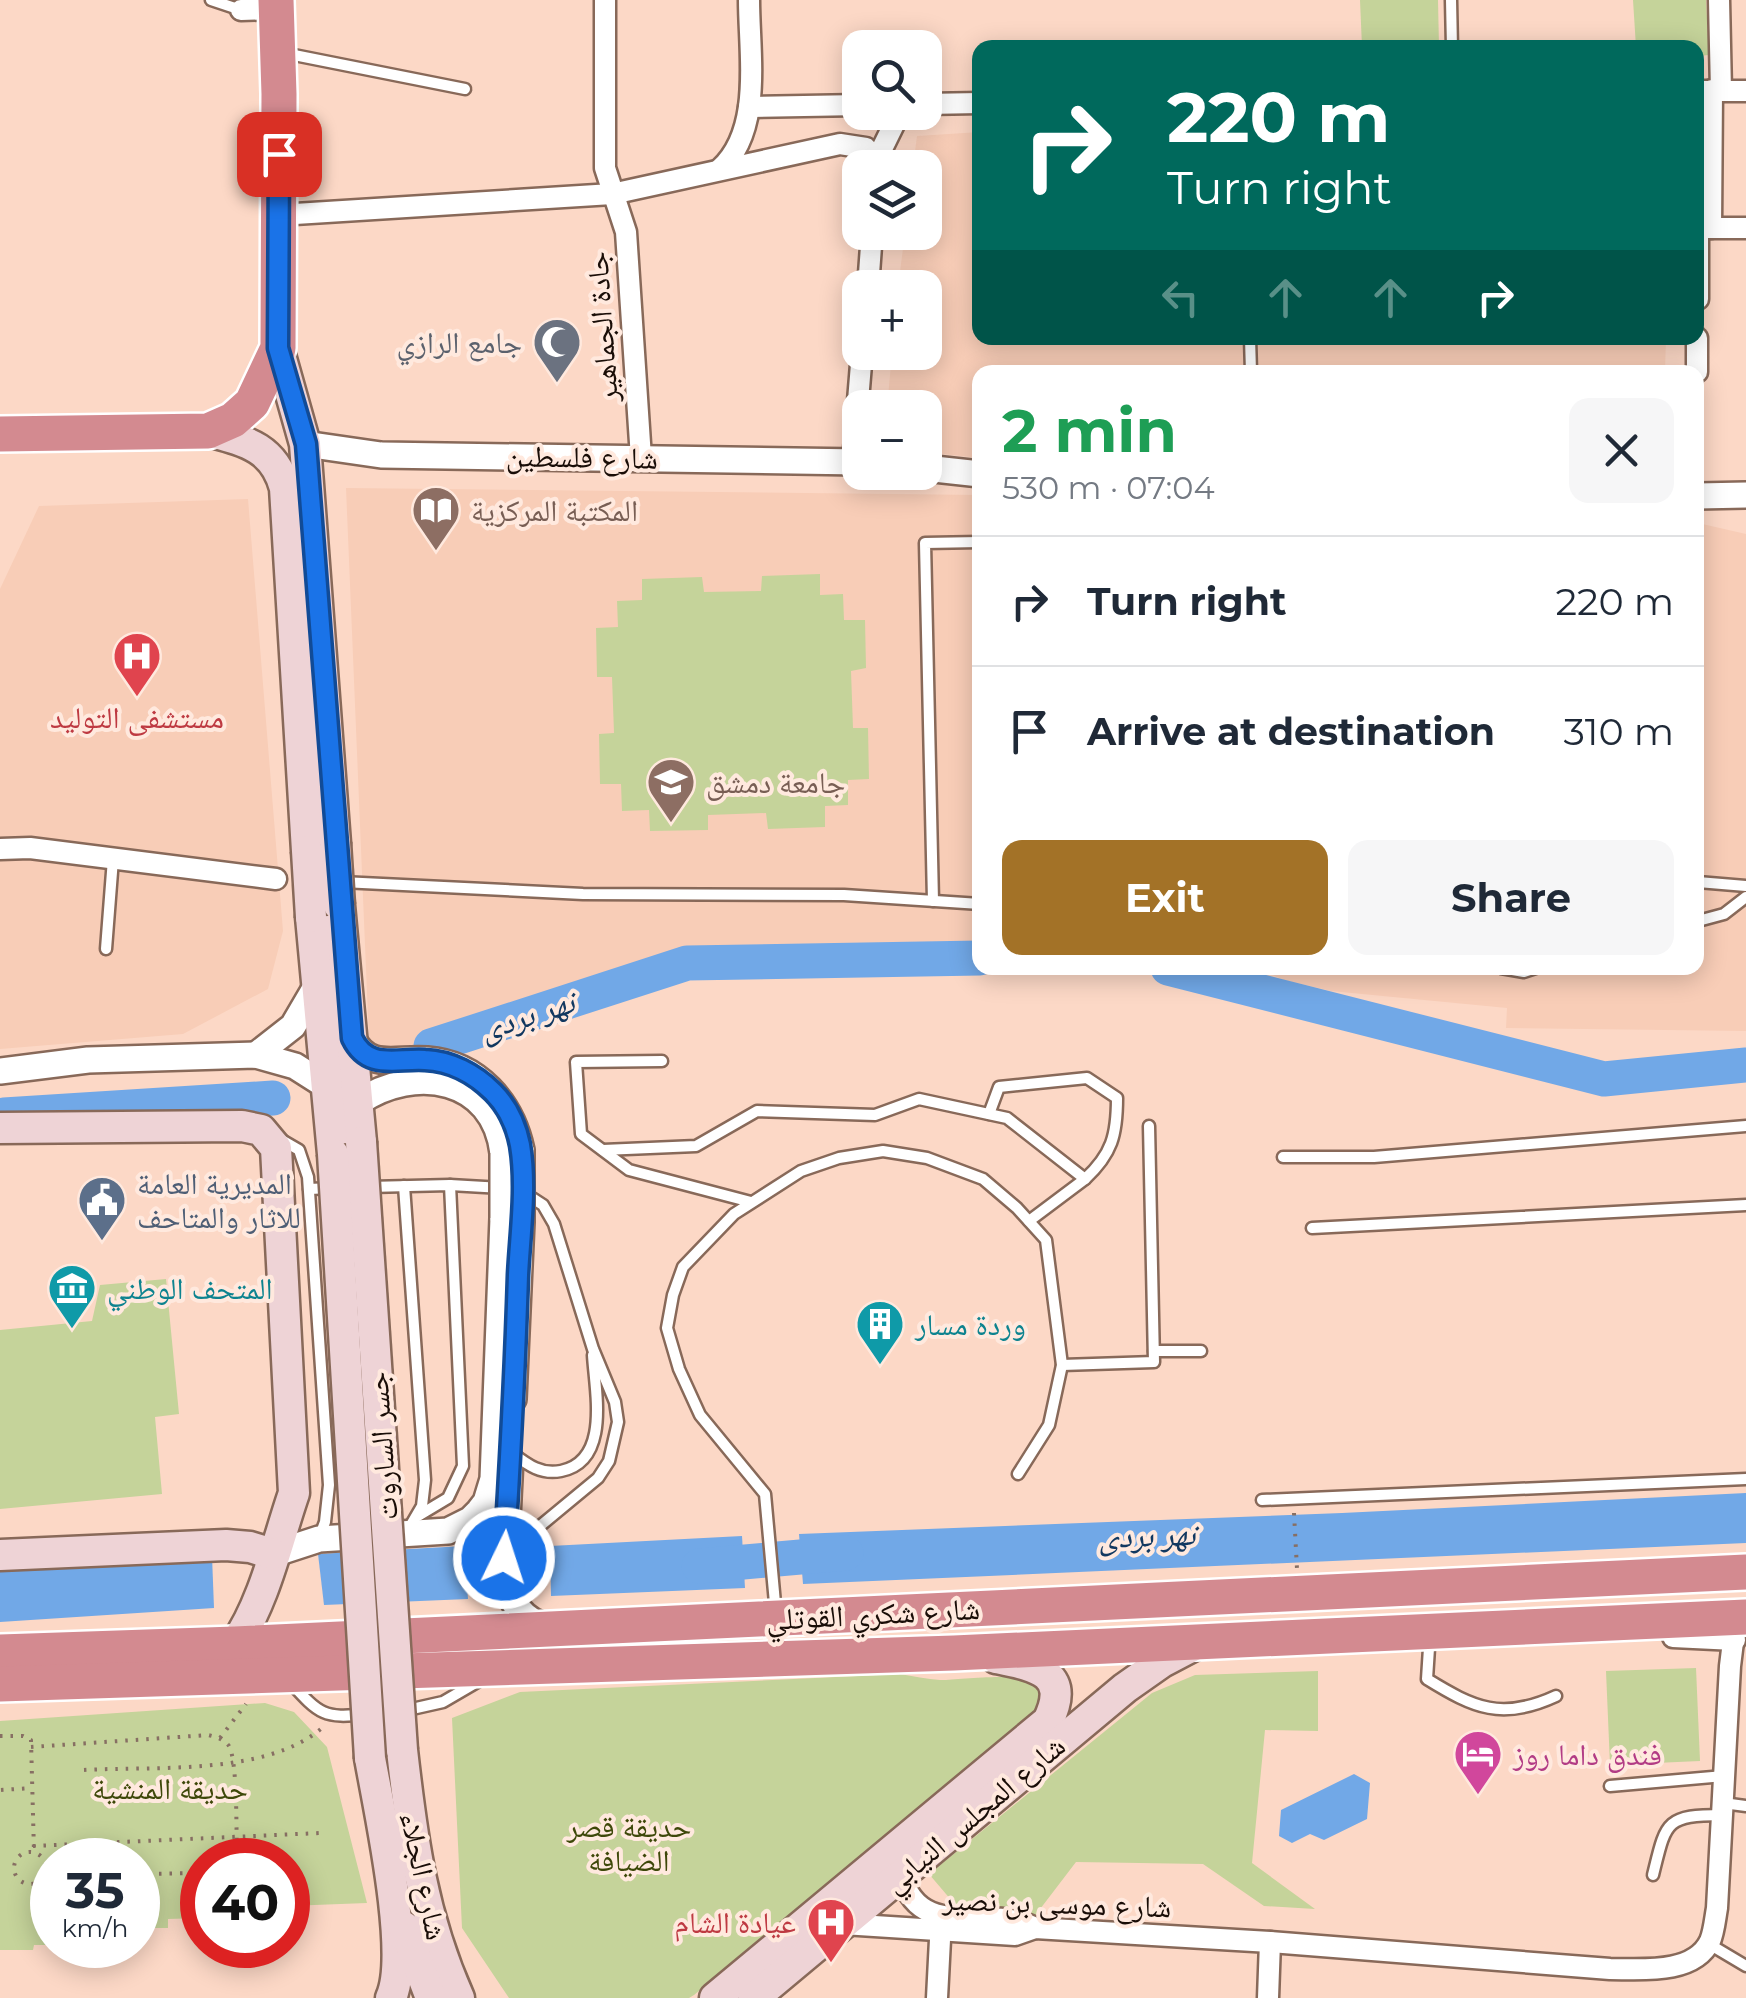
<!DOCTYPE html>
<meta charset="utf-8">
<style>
body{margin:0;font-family:Montserrat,"Noto Naskh Arabic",sans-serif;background:#f6f6f7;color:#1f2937;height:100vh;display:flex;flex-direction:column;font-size:38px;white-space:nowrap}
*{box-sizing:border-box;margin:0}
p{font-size:32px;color:#747a83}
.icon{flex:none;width:55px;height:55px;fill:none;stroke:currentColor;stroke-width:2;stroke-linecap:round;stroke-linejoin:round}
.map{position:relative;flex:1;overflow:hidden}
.drawer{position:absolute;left:972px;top:365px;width:732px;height:610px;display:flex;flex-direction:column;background:#fff;border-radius:20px;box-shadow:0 5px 25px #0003}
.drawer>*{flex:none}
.guide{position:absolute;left:972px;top:40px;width:732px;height:305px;border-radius:20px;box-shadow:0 5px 25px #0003;background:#00695c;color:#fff;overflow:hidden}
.buttons{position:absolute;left:842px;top:30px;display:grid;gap:20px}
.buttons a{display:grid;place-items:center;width:100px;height:100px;border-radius:20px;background:#fff;box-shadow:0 5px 25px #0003;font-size:50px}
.speed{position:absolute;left:30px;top:1838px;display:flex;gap:20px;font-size:50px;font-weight:700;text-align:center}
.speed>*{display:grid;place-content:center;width:130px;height:130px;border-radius:50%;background:#fff;box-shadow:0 5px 25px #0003;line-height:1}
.speed small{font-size:25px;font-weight:400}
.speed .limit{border:15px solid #d22;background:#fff;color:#111}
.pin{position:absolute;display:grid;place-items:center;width:85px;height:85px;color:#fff;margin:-42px;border-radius:20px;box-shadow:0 5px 15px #0006}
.me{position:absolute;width:110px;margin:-55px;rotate:4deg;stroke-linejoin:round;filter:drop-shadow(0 0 8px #0008)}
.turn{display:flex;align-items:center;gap:35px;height:210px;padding:0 30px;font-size:45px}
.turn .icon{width:130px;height:130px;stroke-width:2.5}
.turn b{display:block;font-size:70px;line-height:85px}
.lanes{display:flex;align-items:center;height:95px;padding:0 30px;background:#0003;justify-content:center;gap:50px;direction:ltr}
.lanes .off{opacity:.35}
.round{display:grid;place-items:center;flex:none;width:105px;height:105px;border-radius:20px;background:#f6f6f7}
.overview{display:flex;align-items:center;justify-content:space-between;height:170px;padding:0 30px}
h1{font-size:60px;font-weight:700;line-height:75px;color:#1e9e55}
.button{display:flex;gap:20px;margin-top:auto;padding:20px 30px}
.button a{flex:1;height:115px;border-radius:20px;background:#a37227;color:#fff;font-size:40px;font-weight:700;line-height:115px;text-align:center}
.button a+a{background:#f6f6f7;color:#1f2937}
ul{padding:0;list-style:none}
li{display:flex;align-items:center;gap:30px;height:130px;padding:0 30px;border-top:2px solid #e0e1e3}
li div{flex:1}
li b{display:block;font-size:38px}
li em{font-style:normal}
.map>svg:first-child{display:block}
.built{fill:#f8cdb7}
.green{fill:#c5d39a}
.water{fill:#71a8e7}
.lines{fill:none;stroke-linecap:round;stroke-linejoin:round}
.river{stroke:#71a8e7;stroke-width:35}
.service-casing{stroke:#886959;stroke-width:15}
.minor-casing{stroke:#886959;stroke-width:25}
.tertiary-casing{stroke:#886959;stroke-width:30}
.secondary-casing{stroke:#886959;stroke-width:35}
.trunk-casing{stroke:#fff;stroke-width:40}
.path{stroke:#876f63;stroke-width:4;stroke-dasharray:2.5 8;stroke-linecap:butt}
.service{stroke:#fff;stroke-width:10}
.minor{stroke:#fff;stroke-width:20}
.tertiary{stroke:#fff;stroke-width:25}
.secondary{stroke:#eed3d6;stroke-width:30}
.trunk{stroke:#d38a90;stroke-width:35}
.tertiary-bridge-casing{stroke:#886959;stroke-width:30;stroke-linecap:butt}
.secondary-bridge-casing{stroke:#886959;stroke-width:35;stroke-linecap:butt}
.tertiary-bridge{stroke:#fff;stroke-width:25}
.secondary-bridge{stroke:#eed3d6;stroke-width:30}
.route-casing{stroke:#114b97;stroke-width:25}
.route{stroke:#1a73e8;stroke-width:18}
.labels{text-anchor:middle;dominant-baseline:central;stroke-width:8;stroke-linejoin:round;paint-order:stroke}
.street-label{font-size:30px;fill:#190d07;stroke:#ffe9de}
.worship-label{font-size:30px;fill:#5b616d;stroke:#ffe9de;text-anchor:end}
.education-label{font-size:30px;fill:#785e54;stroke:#ffe9de;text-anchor:start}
.health-label{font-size:30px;fill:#be3a42;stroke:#ffe9de}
.service-label{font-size:30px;fill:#4e5e75;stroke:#ffe9de;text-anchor:start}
.culture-label{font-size:30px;fill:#0d838f;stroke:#ffe9de;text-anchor:start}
.hotel-label{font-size:30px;fill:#b23c85;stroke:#ffe9de;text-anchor:start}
.park-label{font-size:30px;fill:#3e4809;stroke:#ffe9de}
.water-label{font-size:32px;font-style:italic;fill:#113860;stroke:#ffe9de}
</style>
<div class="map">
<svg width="1746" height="1998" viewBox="0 0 1746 1998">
<rect width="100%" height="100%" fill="#fcd8c6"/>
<g class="built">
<polygon points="980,132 980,338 1666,338 1665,372 980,372 980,458 925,452 925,408 887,408 892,353 925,352 925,288 898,287 905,233 925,232 925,168 913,167 917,136"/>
<polygon points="346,488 980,495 980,950 647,961 503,1034 429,1065 374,1066 369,1041"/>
<polygon points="248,499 283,931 268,989 183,1034 0,1049 0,589 39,506"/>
<polygon points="1698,523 1746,534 1746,1031 1506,1028 1507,1008 1331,991 1284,980 1256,968 1698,968"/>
</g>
<g class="green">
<polygon points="1360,0 1438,0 1439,47 1362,47"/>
<polygon points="1633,0 1706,0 1709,55 1698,56 1698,48 1636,47"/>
<polygon points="820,574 820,595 843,594 844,620 865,620 866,668 851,671 853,728 868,728 869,779 848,780 848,805 825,806 825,827 768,829 766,813 708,815 708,830 650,831 649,810 622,811 621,784 600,784 599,734 614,733 612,677 597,677 596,628 618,627 617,601 642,600 642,579 702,577 704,592 761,591 762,576"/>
<polygon points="166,1279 179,1414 155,1417 162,1494 0,1509 0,1330 92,1321 100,1285"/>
<polygon points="1696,1668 1700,1761 1610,1765 1606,1671"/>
<polygon points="1318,1671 1318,1731 1265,1730 1252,1863 1315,1909 1264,1906 1203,1864 1076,1862 1034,1917 963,1914 929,1874 1152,1693 1195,1675"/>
<path d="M900 1674C913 1676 927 1679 940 1680 960 1681 1085 1660 1029 1716L694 1995 689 1998H509L462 1928 452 1718 520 1692Z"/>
<polygon points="265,1703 294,1712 327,1747 367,1903 288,1906 288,1860 202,1860 201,1918 168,1919 168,1928 138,1928 138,1860 52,1860 52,1945 34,1945 33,1950 0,1950 0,1721"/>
</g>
<g class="water">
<polygon points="1746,1493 1746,1543 803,1584 799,1534 1342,1513"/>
<polygon points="742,1536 745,1588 551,1596 550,1546"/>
<polygon points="464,1546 468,1599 324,1605 318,1554"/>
<polygon points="212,1556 214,1608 0,1622 0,1566"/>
<polygon points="1354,1774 1370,1783 1367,1819 1324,1840 1310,1834 1292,1843 1279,1836 1281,1810"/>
</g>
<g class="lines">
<g class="river">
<polyline points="1168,968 1604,1079 1746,1065"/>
<polyline points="431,1046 687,963 980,958"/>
<polyline points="4,1115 273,1098"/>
<polyline points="699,1566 846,1553"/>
</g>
<g class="service-casing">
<g id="service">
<polyline points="211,0 241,10"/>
<polyline points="1451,0 1452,48"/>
<polyline points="284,53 465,89"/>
<polyline points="1250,338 1251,372"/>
<polyline points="342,882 583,894 844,895 980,904"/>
<polyline points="1698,882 1746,886"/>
<polyline points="933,901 925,543 980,542"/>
<polyline points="1698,921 1724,914 1746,897"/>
<polyline points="106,949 113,859"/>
<polyline points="1501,968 1524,972 1536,968"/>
<polyline points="662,1061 576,1062 581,1134 629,1170 751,1202"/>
<path d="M989 1114 999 1087 1087 1078 1117 1098C1117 1135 1112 1154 1085 1179"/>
<polyline points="280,1139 299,1150 308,1177 329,1485 325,1522 319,1538"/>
<polyline points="603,1150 696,1146 757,1111 875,1115 919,1099 1007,1118 1085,1179 1029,1221"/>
<polyline points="1283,1157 1374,1157 1746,1126"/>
<polyline points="404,1186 425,1480 422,1506 408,1530"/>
<polyline points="369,1187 450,1185 502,1188"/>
<polyline points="309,1189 332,1188"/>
<polyline points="1312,1228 1746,1205"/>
<polyline points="1154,1351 1201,1351"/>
<polyline points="1062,1365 1154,1362 1149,1126"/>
<path d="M512 1453C528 1465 541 1475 561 1471 611 1461 595 1391 593 1355"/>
<polyline points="1262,1500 1746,1479"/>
<polyline points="418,1516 448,1498 463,1466 450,1185"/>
<polyline points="511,1550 598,1478 609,1461 618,1422 615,1402 593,1349 554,1224 543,1205 523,1192"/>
<polyline points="776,1614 765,1494 700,1415 679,1369 667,1328 673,1295 683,1267 734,1214 801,1171 839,1158 883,1151 927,1158 983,1179 1017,1208 1046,1240 1062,1365 1049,1425 1018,1474"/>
<path d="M1429 1648 1427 1679C1474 1708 1502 1721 1556 1696"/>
<path d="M291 1683C319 1714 324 1719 366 1714"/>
<polyline points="403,1711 443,1702 479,1681"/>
<polyline points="1610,1786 1724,1776"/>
<polyline points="1723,1803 1746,1806"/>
<path d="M1653 1875C1666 1822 1665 1815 1722 1815"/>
<polyline points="1709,1944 1746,1966"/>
</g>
</g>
<g class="minor-casing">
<g id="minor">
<polyline points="605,0 605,168 626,232 641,458"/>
<polyline points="1719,0 1721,91"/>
<polyline points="241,10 276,9"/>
<polyline points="1698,91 1746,91"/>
<polyline points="925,104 980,103"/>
<polyline points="749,107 860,105"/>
<polyline points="876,161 900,112"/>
<path d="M720 169C763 130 749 54 749 0"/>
<polyline points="279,215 612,194 840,144 866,148 876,161 876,168"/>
<polyline points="1711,228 1712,90"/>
<polyline points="868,288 872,232"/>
<polyline points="1698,299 1698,228 1746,228"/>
<polyline points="1697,372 1697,338"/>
<polyline points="853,462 862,352"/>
<polyline points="0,849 30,848 276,879"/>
<polyline points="1673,1637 1735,1640"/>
<path d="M901 1875C921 1944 988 1902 1035 1928"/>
<path d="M843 1924 1015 1935 1035 1928 1270 1942 1610 1969C1640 1969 1694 1975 1710 1941 1714 1932 1715 1919 1717 1908L1730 1666 1736 1617"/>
<polyline points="937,1998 941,1920"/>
<polyline points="1268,1998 1270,1942"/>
</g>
</g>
<g class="tertiary-casing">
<g id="tertiary">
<polyline points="305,444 381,455 860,462"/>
<polyline points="925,468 980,474"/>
<polyline points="1698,496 1746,495"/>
<path d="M352 1038C369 1072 397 1057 427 1060 478 1064 511 1103 521 1150"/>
<polyline points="256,1055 293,1026 317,985"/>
<polyline points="0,1071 88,1060 256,1055 295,1066 328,1087"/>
<path d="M359 1102C415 1064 494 1077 503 1153"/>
<polyline points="513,1399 521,1222"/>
<path d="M510 1459 504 1578C511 1602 522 1621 548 1627"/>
<polyline points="273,1554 319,1539 448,1531 470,1520 479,1511 486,1502 493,1479 503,1218"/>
</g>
</g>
<g class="secondary-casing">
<g id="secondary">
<polyline points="278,348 305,444 335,843"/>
<path d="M208 431C245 441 274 447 285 488L307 851"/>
<polyline points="339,905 361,1142"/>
<polyline points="311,917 333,1154"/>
<path d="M0 1128 242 1126 261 1130 276 1148 294 1493C278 1539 264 1604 235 1644"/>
<polyline points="0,1555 226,1545 250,1547 273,1554"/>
<path d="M402 1750C412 1839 422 1915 459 1998"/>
<path d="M370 1758C379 1809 411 1954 391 1998"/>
<polyline points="404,1927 431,1998"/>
<path d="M715 1998 1048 1721C1072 1672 1035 1666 996 1658"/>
<polyline points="754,1998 1125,1688 1162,1662 1200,1642"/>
</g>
</g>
<g class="trunk-casing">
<g id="trunk">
<polyline points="0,434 208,431 233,420 252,403 278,348 279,94 276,0"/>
<polyline points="0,1652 235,1644 1746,1572"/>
<polyline points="0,1684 954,1653 1746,1617"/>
</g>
</g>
<g class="path">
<polyline points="1294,1513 1297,1569"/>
<polyline points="0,1736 23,1736 31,1740 34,1852"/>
<polyline points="220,1738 246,1704"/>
<path d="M31 1747 208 1735C216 1737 224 1739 229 1746 238 1762 236 1838 237 1860"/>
<path d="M84 1770C154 1766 266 1776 322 1728"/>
<polyline points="1,1790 32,1788"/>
<polyline points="33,1846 320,1833"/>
<circle cx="30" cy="1868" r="16"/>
<polyline points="138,1874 202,1873"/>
</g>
<use href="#service" class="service"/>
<use href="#minor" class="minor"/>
<use href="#tertiary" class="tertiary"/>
<use href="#secondary" class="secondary"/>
<use href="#trunk" class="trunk"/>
<g class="tertiary-bridge-casing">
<g id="tertiary-bridge">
<polyline points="521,1150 521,1222"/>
<polyline points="503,1218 503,1153"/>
</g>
</g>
<g class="secondary-bridge-casing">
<g id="secondary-bridge">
<polyline points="335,843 339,905"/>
<polyline points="307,851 311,917"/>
<polyline points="361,1142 402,1750"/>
<polyline points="333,1154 370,1758"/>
</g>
</g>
<use href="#tertiary-bridge" class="tertiary-bridge"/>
<use href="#secondary-bridge" class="secondary-bridge"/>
</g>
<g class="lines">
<g class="route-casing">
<path id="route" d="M279 154 278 348 306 444 352 1038C368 1071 396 1058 425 1060 451 1061 475 1074 493 1092 508 1107 516 1125 520 1145 527 1187 520 1234 518 1275 515 1370 510 1464 504 1558"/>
</g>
<use href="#route" class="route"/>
</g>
<defs>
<g id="mosque-pin" transform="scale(2.5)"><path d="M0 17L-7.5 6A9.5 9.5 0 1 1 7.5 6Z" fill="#6b7280" stroke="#ffe9de"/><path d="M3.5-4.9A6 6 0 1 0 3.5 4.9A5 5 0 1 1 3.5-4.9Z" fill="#fff"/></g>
<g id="library-pin" transform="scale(2.5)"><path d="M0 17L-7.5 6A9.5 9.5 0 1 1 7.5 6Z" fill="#8d6e63" stroke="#ffe9de"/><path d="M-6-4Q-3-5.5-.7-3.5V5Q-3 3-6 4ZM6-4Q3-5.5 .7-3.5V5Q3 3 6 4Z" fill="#fff"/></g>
<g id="hospital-pin" transform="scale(2.5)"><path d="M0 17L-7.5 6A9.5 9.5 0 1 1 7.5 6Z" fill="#e0444e" stroke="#ffe9de"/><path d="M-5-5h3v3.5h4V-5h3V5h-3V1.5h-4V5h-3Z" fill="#fff"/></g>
<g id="university-pin" transform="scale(2.5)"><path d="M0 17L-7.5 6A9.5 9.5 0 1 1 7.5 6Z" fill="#8d6e63" stroke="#ffe9de"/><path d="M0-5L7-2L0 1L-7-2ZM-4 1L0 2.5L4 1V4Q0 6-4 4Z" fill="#fff"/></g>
<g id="civic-pin" transform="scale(2.5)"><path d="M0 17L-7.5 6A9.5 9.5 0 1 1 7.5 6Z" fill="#5c6f8a" stroke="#ffe9de"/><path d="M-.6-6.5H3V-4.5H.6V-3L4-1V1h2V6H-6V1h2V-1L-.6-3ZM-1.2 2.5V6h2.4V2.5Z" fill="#fff"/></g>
<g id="museum-pin" transform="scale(2.5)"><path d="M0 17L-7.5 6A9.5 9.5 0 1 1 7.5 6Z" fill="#0f9aa8" stroke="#ffe9de"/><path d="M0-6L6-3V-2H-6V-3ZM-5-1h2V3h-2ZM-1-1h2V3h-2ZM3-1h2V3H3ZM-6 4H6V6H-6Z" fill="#fff"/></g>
<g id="building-pin" transform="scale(2.5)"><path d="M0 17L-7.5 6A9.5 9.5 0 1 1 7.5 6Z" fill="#0f9aa8" stroke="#ffe9de"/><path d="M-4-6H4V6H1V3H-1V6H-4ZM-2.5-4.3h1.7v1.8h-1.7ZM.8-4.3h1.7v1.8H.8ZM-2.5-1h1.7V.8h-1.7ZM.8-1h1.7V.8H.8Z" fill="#fff"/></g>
<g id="hotel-pin" transform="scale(2.5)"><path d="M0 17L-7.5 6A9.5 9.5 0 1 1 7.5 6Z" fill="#d1479c" stroke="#ffe9de"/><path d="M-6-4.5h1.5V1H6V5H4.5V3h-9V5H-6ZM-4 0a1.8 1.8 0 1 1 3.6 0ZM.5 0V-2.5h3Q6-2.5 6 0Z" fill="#fff"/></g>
</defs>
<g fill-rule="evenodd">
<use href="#mosque-pin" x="557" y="342"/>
<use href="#library-pin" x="436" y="510"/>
<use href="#hospital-pin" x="137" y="656"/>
<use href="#university-pin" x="671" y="782"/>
<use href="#civic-pin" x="102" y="1200"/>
<use href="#museum-pin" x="72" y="1288"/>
<use href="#building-pin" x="880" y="1324"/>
<use href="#hotel-pin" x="1478" y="1754"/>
<use href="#hospital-pin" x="831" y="1922"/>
</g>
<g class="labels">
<g class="street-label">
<text transform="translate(602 327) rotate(-94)">جادة الجماهير</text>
<text transform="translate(582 457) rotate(1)">شارع فلسطين</text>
<text transform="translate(382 1446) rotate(-94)">جسر الساروت</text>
<text transform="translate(873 1614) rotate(-3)">شارع شكري القوتلي</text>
<text transform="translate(974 1814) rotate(-40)">شارع المجلس النيابي</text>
<text transform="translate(424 1876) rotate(78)">شارع الجلاء</text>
<text transform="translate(1057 1903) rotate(2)">شارع موسى بن نصير</text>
</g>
<g class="worship-label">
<text x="522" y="342">جامع الرازي</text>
</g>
<g class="education-label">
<text x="471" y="510">المكتبة المركزية</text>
<text x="706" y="782">جامعة دمشق</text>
</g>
<g class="health-label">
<text x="137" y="717">مستشفى التوليد</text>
<text x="796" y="1922" text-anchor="end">عيادة الشام</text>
</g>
<g class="service-label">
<text x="137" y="1183">المديرية العامة<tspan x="137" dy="34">للاثار والمتاحف</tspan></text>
</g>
<g class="culture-label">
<text x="107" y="1288">المتحف الوطني</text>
<text x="915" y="1324">وردة مسار</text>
</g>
<g class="hotel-label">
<text x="1513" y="1754">فندق داما روز</text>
</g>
<g class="park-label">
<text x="170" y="1788">حديقة المنشية</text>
<text x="629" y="1826">حديقة قصر<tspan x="629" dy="34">الضيافة</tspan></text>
</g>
<g class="water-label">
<text transform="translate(527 1015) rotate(-18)">نهر بردى</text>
<text transform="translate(1147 1535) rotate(-2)">نهر بردى</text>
</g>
</g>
</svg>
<div class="buttons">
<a><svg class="icon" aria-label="search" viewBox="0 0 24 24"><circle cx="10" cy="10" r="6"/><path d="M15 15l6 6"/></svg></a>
<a><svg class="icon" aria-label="layers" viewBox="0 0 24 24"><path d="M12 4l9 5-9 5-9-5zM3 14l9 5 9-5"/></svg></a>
<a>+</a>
<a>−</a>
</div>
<div class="speed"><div>35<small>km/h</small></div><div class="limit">40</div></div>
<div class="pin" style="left:279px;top:154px;background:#d93025"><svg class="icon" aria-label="arrive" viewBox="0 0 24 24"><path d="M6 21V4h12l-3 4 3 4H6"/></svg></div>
<svg class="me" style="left:504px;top:1558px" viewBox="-20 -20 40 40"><circle r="17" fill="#1a73e8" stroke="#fff" stroke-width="3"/><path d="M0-11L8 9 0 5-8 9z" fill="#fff"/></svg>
<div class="guide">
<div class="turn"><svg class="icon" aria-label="right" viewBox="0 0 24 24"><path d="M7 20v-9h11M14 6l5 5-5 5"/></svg><div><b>220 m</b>Turn right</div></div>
<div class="lanes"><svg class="icon off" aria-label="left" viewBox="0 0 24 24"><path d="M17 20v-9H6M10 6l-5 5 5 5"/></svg><svg class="icon off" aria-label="ahead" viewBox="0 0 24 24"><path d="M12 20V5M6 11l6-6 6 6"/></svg><svg class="icon off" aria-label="ahead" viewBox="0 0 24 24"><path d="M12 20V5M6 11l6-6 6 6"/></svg><svg class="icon" aria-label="right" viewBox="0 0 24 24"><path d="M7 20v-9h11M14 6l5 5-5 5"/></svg></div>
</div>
<section class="drawer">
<div class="overview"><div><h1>2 min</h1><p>530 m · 07:04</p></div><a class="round"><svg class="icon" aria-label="close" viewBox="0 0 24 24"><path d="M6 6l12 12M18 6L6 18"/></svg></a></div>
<ul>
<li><svg class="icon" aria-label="right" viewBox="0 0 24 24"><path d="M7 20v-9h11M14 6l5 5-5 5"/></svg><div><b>Turn right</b></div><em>220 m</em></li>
<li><svg class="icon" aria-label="arrive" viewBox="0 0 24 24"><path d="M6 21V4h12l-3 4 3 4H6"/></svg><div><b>Arrive at destination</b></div><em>310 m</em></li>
</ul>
<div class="button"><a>Exit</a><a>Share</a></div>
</section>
</div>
